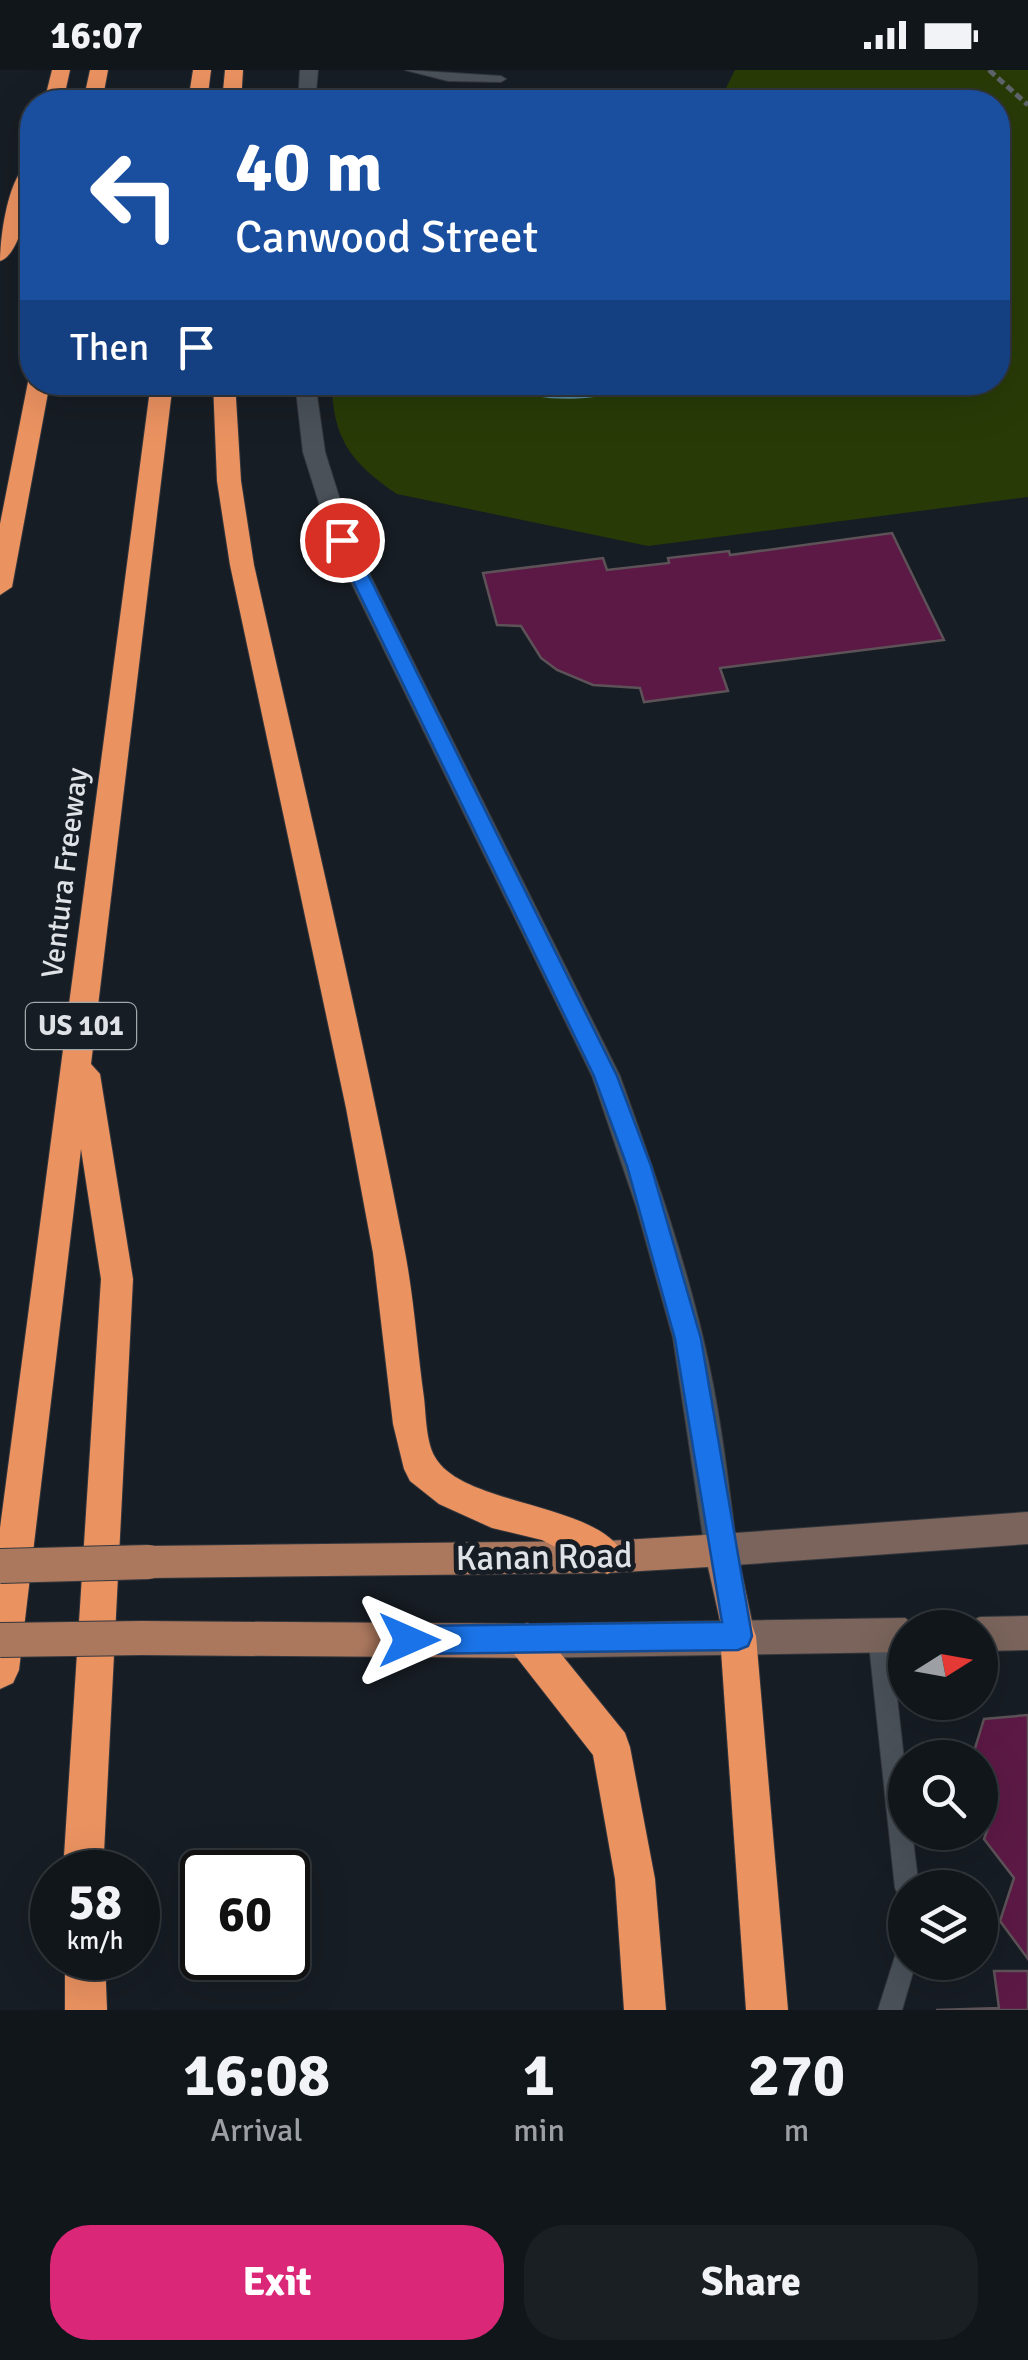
<!DOCTYPE html>
<style>
body{margin:0;font-family:Signika,sans-serif;background:#1a1f24;color:#f1f3f6;height:100vh;display:flex;flex-direction:column;font-size:38px;white-space:nowrap}
*{box-sizing:border-box;margin:0}
p{font-size:32px;color:#9c9fa3}
.icon{flex:none;width:55px;height:55px;fill:none;stroke:currentColor;stroke-width:2;stroke-linecap:round;stroke-linejoin:round}
.map{position:relative;height:1940px;overflow:hidden}
.sheet{display:flex;flex-direction:column;background:#11161b;flex:1}
.sheet>*{flex:none}
.hud{position:absolute;left:20px;top:20px;width:990px;height:305px;border-radius:40px;box-shadow:0 10px 40px #0002,0 0 0 2px #30353a;background:#1a4fa0;color:#fff;overflow:hidden}
.needle{width:65px;rotate:79deg}
.fabs{position:absolute;left:888px;top:1540px;display:grid;gap:20px}
.fabs a{display:grid;place-items:center;width:110px;height:110px;border-radius:50%;background:#11161b;box-shadow:0 10px 40px #0002,0 0 0 2px #30353a;font-size:50px}
.speed{position:absolute;left:30px;top:1780px;display:flex;gap:20px;font-size:50px;font-weight:700;text-align:center}
.speed>*{display:grid;place-content:center;width:130px;height:130px;border-radius:50%;background:#11161b;box-shadow:0 10px 40px #0002,0 0 0 2px #30353a;line-height:1}
.speed small{font-size:25px;font-weight:400}
.speed .limit{border:5px solid #111;border-radius:15px;background:#fff;color:#111}
.pin{position:absolute;display:grid;place-items:center;width:85px;height:85px;color:#fff;margin:-42px;border:5px solid #fff;border-radius:50%;box-shadow:0 2px 10px #0007}
.me{position:absolute;width:110px;margin:-55px;rotate:90deg;stroke-linejoin:round;filter:drop-shadow(0 0 8px #0008)}
.turn{display:flex;align-items:center;gap:35px;height:210px;padding:0 50px;font-size:45px}
.turn .icon{width:130px;height:130px;stroke-width:2.5}
.turn b{display:block;font-size:70px;line-height:85px}
.then{display:flex;align-items:center;height:95px;padding:0 50px;background:#0003;gap:20px;font-size:38px}
.eta{display:flex;justify-content:space-evenly;align-items:center;height:170px;text-align:center}
.eta b{font-size:60px;font-weight:800;line-height:70px}
.primary-button{display:flex;gap:20px;margin-top:auto;padding:20px 50px}
.primary-button a{flex:1;height:115px;border-radius:40px;background:#db2777;color:#fff;font-size:40px;font-weight:800;line-height:115px;text-align:center}
.primary-button a+a{background:#1a1f24;color:#f1f3f6}
.status{display:flex;justify-content:space-between;align-items:center;height:70px;padding:0 50px;background:#11161b;direction:ltr}
.status svg{height:28px;fill:currentColor}
.map>svg:first-child{display:block}
.green{fill:#283b07}
.water{fill:#166183;stroke:#5288a1;stroke-width:2.5}
.building{fill:#5c1945;stroke:#5c5257;stroke-width:2.5}
.lines{fill:none;stroke-linecap:round;stroke-linejoin:round}
.service-casing{stroke:#34373d;stroke-width:2}
.tertiary-casing{stroke:#34373d;stroke-width:2}
.secondary-casing{stroke:#34373d;stroke-width:2}
.primary-casing{stroke:#34373d;stroke-width:2}
.motorway-casing{stroke:#34373d;stroke-width:2}
.path{stroke:#5f646a;stroke-width:5;stroke-dasharray:8 4;stroke-linecap:butt}
.service{fill:#4a5159;fill-rule:evenodd}
.tertiary{fill:#4a5159;fill-rule:evenodd}
.secondary{fill:#7a645b;fill-rule:evenodd}
.primary{fill:#ab785e;fill-rule:evenodd}
.motorway{fill:#eb9261;fill-rule:evenodd}
.primary-bridge-casing{stroke:#34373d;stroke-width:36;stroke-linecap:butt}
.primary-bridge{stroke:#ab785e;stroke-width:34}
.route{fill:#1a73e8;stroke:#114b97;stroke-width:2.5}
.labels{text-anchor:middle;dominant-baseline:central;stroke-width:10;stroke-linejoin:round;paint-order:stroke}
.shield{fill:#171d24;stroke:#a3a8ac;stroke-width:2.5}
.shield-label{font-size:28px;font-weight:bold;fill:#dfe3e7}
.street-label{font-size:30px;fill:#dfe3e7;stroke:#171d24}
.near-street-label{font-size:35px;fill:#dfe3e7;stroke:#171d24}
</style>
<div class="status"><b>16:07</b><svg viewBox="0 0 49 12"><path d="M0 12V9h3v3zM5 12V6h3v6zM10 12V3h3v9zM15 12V0h3v12zM26 1h20v11H26zM47 4h2v5h-2z"/></svg></div>
<div class="map">
<svg width="1028" height="1940" viewBox="0 0 1028 1940">
<rect width="100%" height="100%" fill="#171d24"/>
<path class="green" d="M735 0H1028V427L648 476 397 424C352 394 332 368 332 313L998 312V32H366L373 27 726 18Z"/>
<path class="water" d="M499 313 655 312V313C606 327 547 337 499 313Z"/>
<g class="building">
<polygon points="892,463 944,570 720,598 728,621 644,632 640,618 593,615 557,600 541,588 521,556 497,555 483,503 603,488 607,500 669,493 668,488 729,481 730,485"/>
<polygon points="1028,1645 1028,1889 1000,1851 1014,1808 984,1769 999,1728 980,1705 980,1688 972,1688 984,1649"/>
<polygon points="994,1901 1028,1901 1028,1940 936,1940 999,1938"/>
</g>
<g class="lines">
<g class="service-casing">
<g id="service">
<polygon points="405,0 501,6 506,9 501,12 448,11"/>
<polygon points="879,1554 887,1557 890,1565 905,1698 905,1762 912,1762 919,1818 905,1818 905,1829 899,1826 895,1818 868,1565 871,1557"/>
<polygon points="905,1876 905,1892 916,1892 902,1940 878,1940 897,1880"/>
</g>
</g>
<g class="tertiary-casing">
<g id="tertiary">
<polygon points="300,0 318,0 315,32 298,32"/>
<path d="M295 312H315L325 382 353 471 620 1006C651 1092 682 1179 703 1268 720 1338 728 1409 737 1480L733 1491 721 1496 709 1491 705 1480 673 1268 636 1136 592 1006 331 471 303 382Z"/>
</g>
</g>
<g class="secondary-casing">
<g id="secondary">
<polygon points="1028,1442 1028,1474 721,1496 709,1491 705,1480 709,1469 721,1464"/>
<polygon points="1028,1546 1028,1580 980,1581 980,1558 966,1558 968,1552 980,1547"/>
<polygon points="905,1548 919,1558 905,1558 905,1582 527,1588 515,1583 510,1571 515,1559 527,1554"/>
</g>
</g>
<g class="primary-casing">
<g id="primary">
<polygon points="721,1464 733,1469 737,1480 755,1566 750,1578 738,1583 726,1578 708,1497 607,1503 149,1508 137,1503 132,1492 137,1481 149,1476 607,1471"/>
<polygon points="142,1551 527,1554 539,1559 544,1571 539,1583 527,1588 142,1585 130,1580 125,1568 130,1556"/>
</g>
</g>
<g class="motorway-casing">
<g id="motorway">
<polygon points="52,0 70,0 63,32 44,32"/>
<polygon points="90,0 108,0 102,32 83,32"/>
<polygon points="193,0 211,0 207,32 188,32"/>
<polygon points="225,0 243,0 241,32 222,32"/>
<path d="M32 92C33 114 23 184 0 191 0 168 8 101 32 92Z"/>
<polygon points="32,307 32,312 50,312 12,517 0,525 0,454 28,312"/>
<polygon points="151,312 173,312 91,994 100,1004 133,1209 103,1802 63,1802 101,1209 81,1079 19,1600 13,1613 0,1619 0,1458"/>
<path d="M213 312H235L241 411 254 495C305 722 360 949 404 1177 414 1227 417 1278 424 1328 426 1345 426 1372 435 1387 463 1437 601 1432 625 1487L620 1499 607 1504 542 1470 492 1458 439 1434 410 1411 404 1399 393 1354 373 1183 346 1038 230 495 217 411Z"/>
<polygon points="738,1548 751,1553 756,1566 788,1940 746,1940 720,1566 725,1553"/>
<polygon points="527,1553 540,1558 625,1663 630,1677 655,1809 666,1940 624,1940 615,1809 593,1685 514,1584 508,1571 514,1558"/>
<polygon points="65,1888 105,1888 107,1940 65,1940"/>
</g>
</g>
<polyline class="path" points="989,0 1028,35"/>
<use href="#service" class="service"/>
<use href="#tertiary" class="tertiary"/>
<use href="#secondary" class="secondary"/>
<use href="#primary" class="primary"/>
<use href="#motorway" class="motorway"/>
<g class="primary-bridge-casing">
<g id="primary-bridge">
<polyline points="0,1496 149,1492"/>
<polyline points="0,1570 142,1568"/>
</g>
</g>
<use href="#primary-bridge" class="primary-bridge"/>
</g>
<polygon class="route" points="342,465 351,470 617,1006 651,1096 701,1269 752,1566 748,1576 738,1580 409,1584 399,1580 395,1570 399,1560 409,1556 722,1552 675,1269 627,1096 594,1006 333,470"/>
<g class="labels">
<rect class="shield" x="26" y="933" width="110" height="46" rx="8"/>
<g class="shield-label">
<text x="81" y="956">US 101</text>
</g>
<g class="street-label">
<text transform="translate(65 803) rotate(-83)">Ventura Freeway</text>
</g>
<g class="near-street-label">
<text transform="translate(544 1487) rotate(-1)">Kanan Road</text>
</g>
</g>
</svg>
<div class="fabs">
<a><svg class="needle" viewBox="-14 -14 28 28"><path d="M0-13l5 13h-10z" fill="#e53935"/><path d="M0 13l5-13h-10z" fill="#9c9fa3"/></svg></a>
<a><svg class="icon" aria-label="search" viewBox="0 0 24 24"><circle cx="10" cy="10" r="6"/><path d="M15 15l6 6"/></svg></a>
<a><svg class="icon" aria-label="layers" viewBox="0 0 24 24"><path d="M12 4l9 5-9 5-9-5zM3 14l9 5 9-5"/></svg></a>
</div>
<div class="speed"><div>58<small>km/h</small></div><div class="limit">60</div></div>
<div class="pin" style="left:342px;top:470px;background:#d93025"><svg class="icon" aria-label="arrive" viewBox="0 0 24 24"><path d="M6 21V4h12l-3 4 3 4H6"/></svg></div>
<svg class="me" style="left:409px;top:1570px" viewBox="-20 -20 40 40"><path d="M0-17L14 15 0 8-14 15z" fill="#1a73e8" stroke="#fff" stroke-width="4"/></svg>
<div class="hud">
<div class="turn"><svg class="icon" aria-label="left" viewBox="0 0 24 24"><path d="M17 20v-9H6M10 6l-5 5 5 5"/></svg><div><b>40 m</b>Canwood Street</div></div>
<div class="then">Then<svg class="icon" aria-label="arrive" viewBox="0 0 24 24"><path d="M6 21V4h12l-3 4 3 4H6"/></svg></div>
</div>
</div>
<section class="sheet">
<div class="eta">
<div><b>16:08</b><p>Arrival</p></div>
<div><b>1</b><p>min</p></div>
<div><b>270</b><p>m</p></div>
</div>
<div class="primary-button"><a>Exit</a><a>Share</a></div>
</section>
